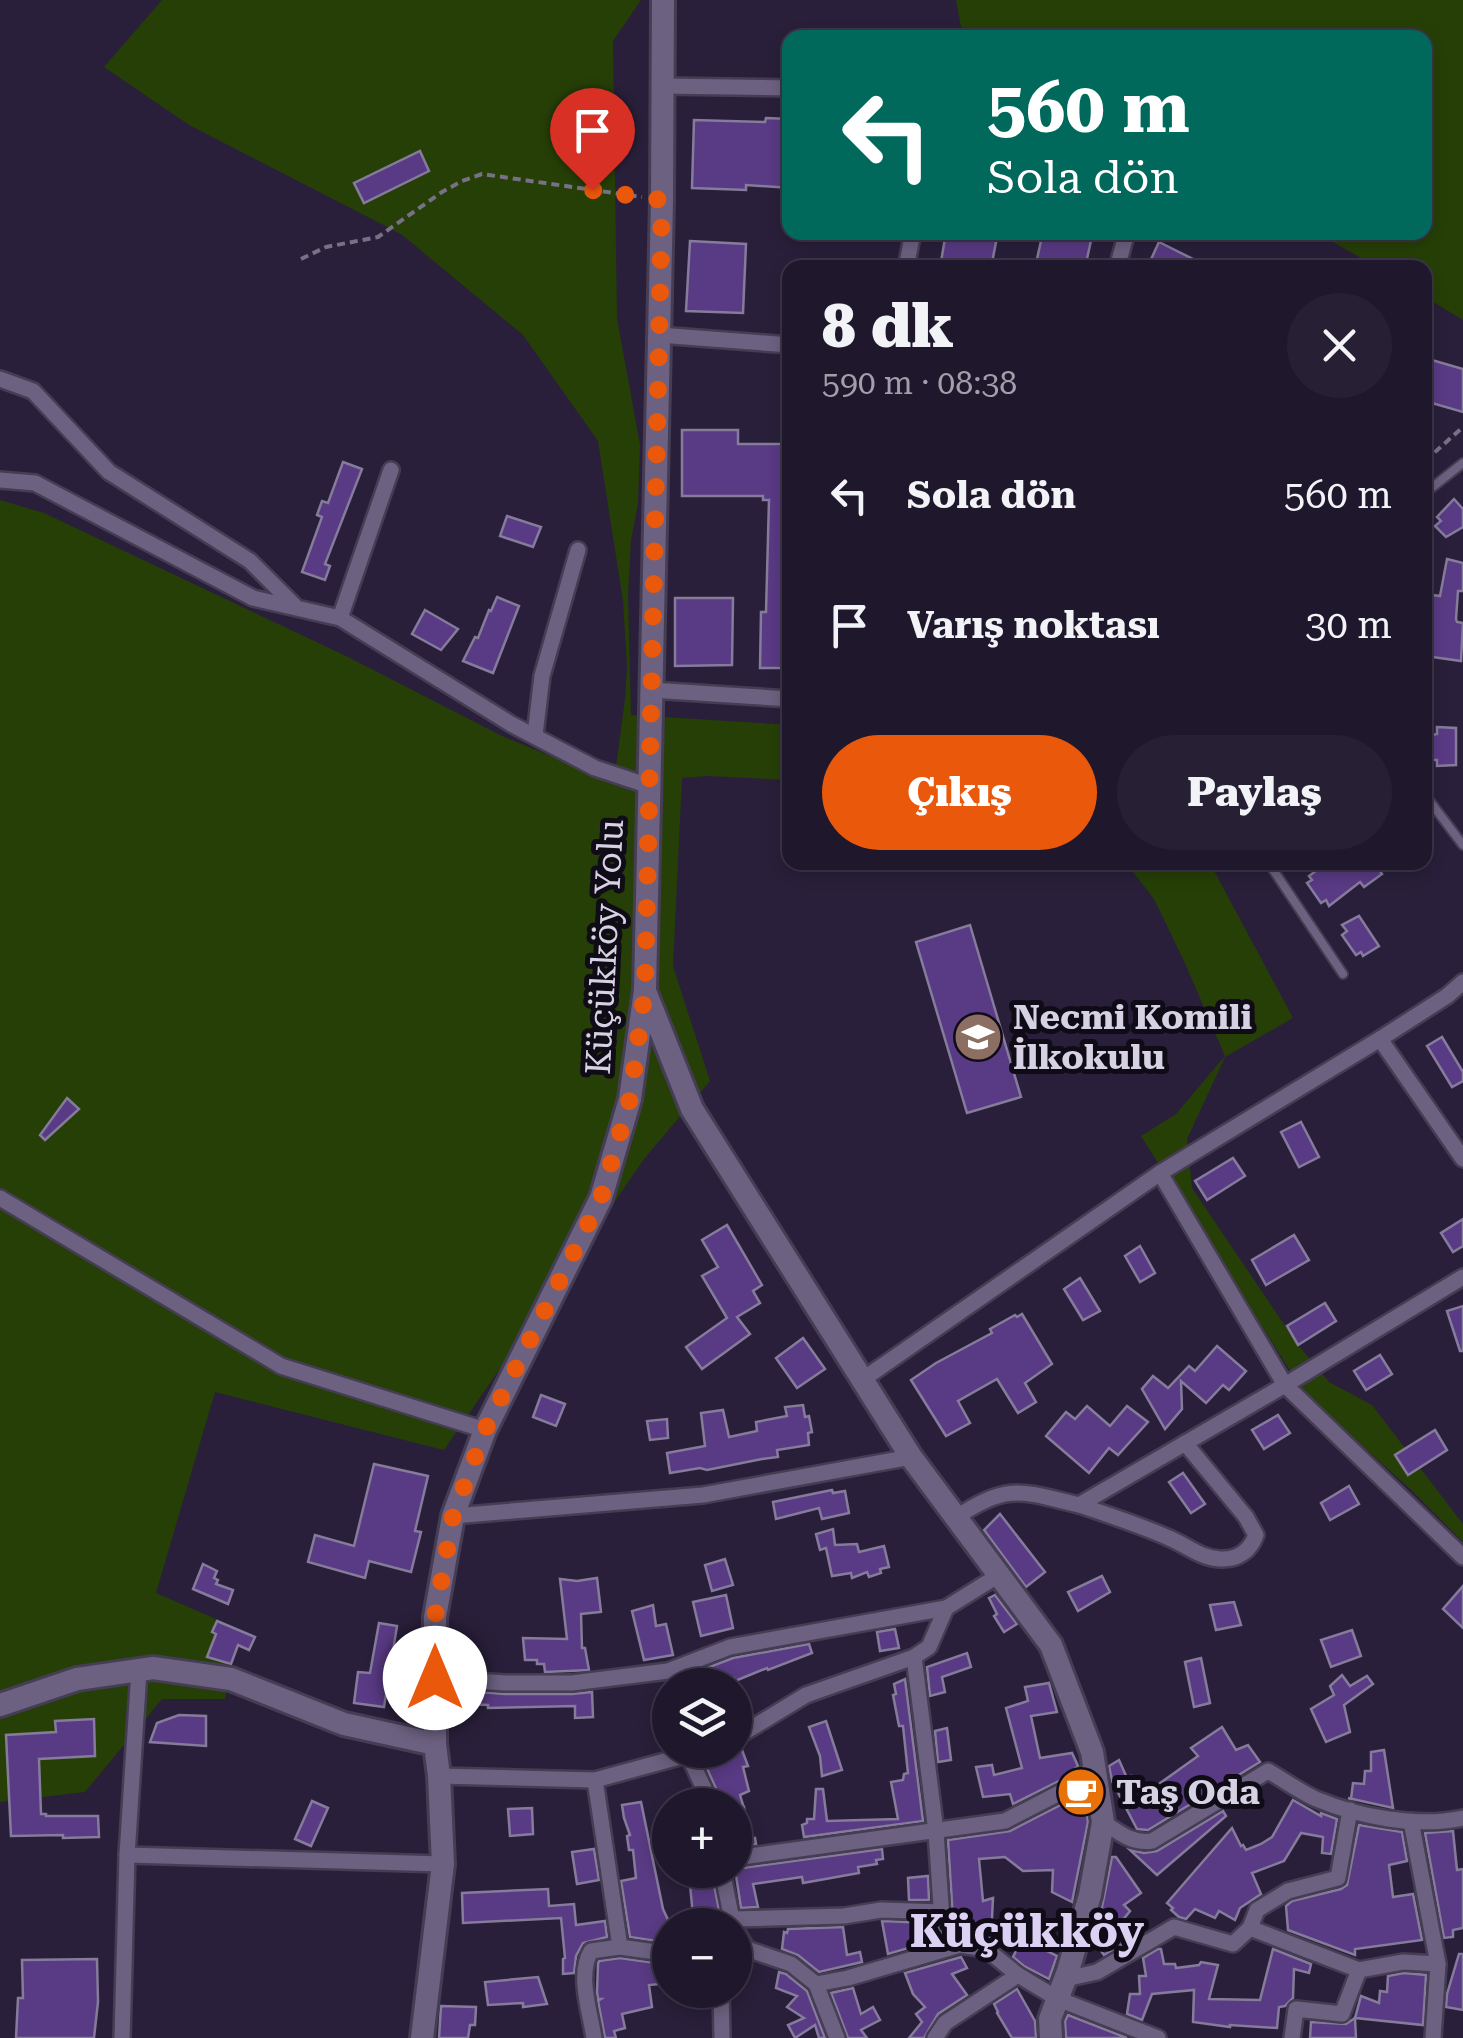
<!DOCTYPE html>
<html lang="tr">
<meta charset="utf-8">
<style>
body{margin:0;font-family:"Roboto Serif",serif;background:#272034;color:#f1f3f6;height:100vh;display:flex;flex-direction:column;font-size:38px;white-space:nowrap}
*{box-sizing:border-box;margin:0}
p{font-size:32px;color:#a19fa9}
.icon{flex:none;width:55px;height:55px;fill:none;stroke:currentColor;stroke-width:2;stroke-linecap:round;stroke-linejoin:round}
.map{position:relative;flex:1;overflow:hidden}
.sheet{position:absolute;left:782px;top:260px;width:650px;height:610px;display:flex;flex-direction:column;background:#1f172c;border-radius:20px;box-shadow:0 5px 15px #0003,0 0 0 2px #3c3648}
.sheet>*{flex:none}
.top-card{position:absolute;left:782px;top:30px;width:650px;height:210px;border-radius:20px;box-shadow:0 5px 15px #0003,0 0 0 2px #3c3648;background:#00695c;color:#fff;overflow:hidden}
.buttons{position:absolute;left:652px;top:1668px;display:grid;gap:20px}
.buttons a{display:grid;place-items:center;width:100px;height:100px;border-radius:50%;background:#1f172c;box-shadow:0 5px 15px #0003,0 0 0 2px #3c3648;font-size:50px}
.pin{position:absolute;display:grid;place-items:center;width:85px;height:85px;color:#fff;margin:-102px -42px;border-radius:50% 50% 50% 0;rotate:-45deg;box-shadow:0 0 10px #0007}
.pin .icon{rotate:45deg}
.me{position:absolute;width:110px;margin:-55px;rotate:0deg;stroke-linejoin:round;filter:drop-shadow(0 0 8px #0008)}
.turn{display:flex;align-items:center;gap:35px;height:210px;padding:0 40px;font-size:45px}
.turn .icon{width:130px;height:130px;stroke-width:2.5}
.turn b{display:block;font-size:70px;line-height:85px}
.round{display:grid;place-items:center;flex:none;width:105px;height:105px;border-radius:52px;background:#272034}
.headline{display:flex;align-items:center;justify-content:space-between;height:170px;padding:0 40px}
h1{font-size:60px;font-weight:800;line-height:75px}
.primary-button{display:flex;gap:20px;margin-top:auto;padding:20px 40px}
.primary-button a{flex:1;height:115px;border-radius:60px;background:#ea580c;color:#fff;font-size:40px;font-weight:800;line-height:115px;text-align:center}
.primary-button a+a{background:#272034;color:#f1f3f6}
ul{padding:0;list-style:none}
li{display:flex;align-items:center;gap:30px;height:130px;padding:0 40px}
li div{flex:1}
li b{display:block;font-size:38px}
li em{font-style:normal}
.map>svg:first-child{display:block}
.green{fill:#263f07}
.building{fill:#593a84;stroke:#857b9b;stroke-width:2.5}
.lines{fill:none;stroke-linecap:round;stroke-linejoin:round}
.lane-casing{stroke:#453d53;stroke-width:12}
.street-casing{stroke:#453d53;stroke-width:20}
.secondary-casing{stroke:#453d53;stroke-width:28}
.path{stroke:#787087;stroke-width:4;stroke-dasharray:8 5;stroke-linecap:butt}
.lane{stroke:#6c6180;stroke-width:8}
.street{stroke:#6c6180;stroke-width:15}
.secondary{stroke:#6c6180;stroke-width:22}
.route{stroke:#ea580c;stroke-width:18;stroke-dasharray:0 32.4}
.labels{text-anchor:middle;dominant-baseline:central;stroke-width:10;stroke-linejoin:round;paint-order:stroke}
.street-label{font-size:35px;fill:#d7d2e3;stroke:#100c17}
.poi-label{font-size:35px;font-weight:bold;fill:#d7d2e3;stroke:#100c17;text-anchor:start}
.district-label{font-size:45px;font-weight:bold;fill:#dcd0f3;stroke:#100c17}
</style>
<div class="map">
<svg width="1463" height="2038" viewBox="0 0 1463 2038">
<rect width="100%" height="100%" fill="#291f3a"/>
<g class="green">
<polygon points="162,0 641,0 613,41 617,318 640,445 638,503 631,541 628,594 631,715 790,725 790,780 708,776 682,778 673,966 710,1081 644,1159 444,1450 215,1392 156,1593 239,1629 225,1699 162,1699 85,1792 0,1802 0,500 44,513 348,657 502,736 614,782 625,699 627,666 623,601 598,441 523,335 401,234 189,125 104,67"/>
<polygon points="956,0 1463,0 1463,320 1425,297 1425,268 1377,267 1317,233 1425,232 1425,38 963,37"/>
<polygon points="1126,863 1210,863 1293,1018 1225,1057 1187,1139 1192,1188 1298,1345 1329,1382 1372,1405 1463,1524 1463,1542 1410,1489 1305,1394 1141,1136 1176,1114 1225,1056 1184,961 1154,899"/>
</g>
<g class="building">
<polygon points="766,118 790,119 790,188 746,185 746,190 692,188 694,120 765,122"/>
<polygon points="420,151 429,171 364,203 354,183"/>
<polygon points="946,232 998,232 991,268 940,268"/>
<polygon points="1043,232 1076,232 1092,236 1085,268 1035,268"/>
<polygon points="690,241 746,244 743,313 686,311"/>
<polygon points="1159,242 1211,268 1147,268"/>
<polygon points="1425,358 1463,369 1463,412 1425,401"/>
<polygon points="682,430 738,430 738,444 790,444 790,668 760,668 761,612 766,612 769,500 763,500 763,496 682,496"/>
<polygon points="343,462 362,469 325,564 330,566 325,580 302,572 322,517 317,515 322,501 328,503"/>
<polygon points="1454,499 1463,509 1463,527 1446,537 1435,526 1441,521 1437,517"/>
<polygon points="507,516 541,527 533,547 500,536"/>
<polygon points="1447,559 1463,563 1463,591 1458,591 1456,619 1457,622 1463,623 1461,661 1425,656 1425,594 1440,596"/>
<polygon points="497,597 519,606 493,673 463,661 475,637 478,638 489,610 491,611"/>
<polygon points="675,598 733,598 732,665 675,666"/>
<polygon points="425,610 458,629 441,650 412,634"/>
<polygon points="1437,727 1456,728 1456,765 1437,766 1437,760 1432,760 1432,735 1437,734"/>
<polygon points="1328,862 1374,862 1382,874 1364,887 1360,882 1329,906 1326,900 1321,903 1307,883 1312,880 1309,876"/>
<polygon points="1359,916 1379,946 1363,956 1361,952 1356,955 1342,935 1347,931 1342,925"/>
<polygon points="970,925 1021,1097 967,1113 916,942"/>
<polygon points="1442,1037 1463,1072 1463,1081 1452,1087 1427,1046"/>
<polygon points="67,1098 79,1109 45,1140 40,1135"/>
<polygon points="1301,1122 1319,1157 1299,1167 1281,1132"/>
<polygon points="1233,1158 1245,1176 1207,1200 1195,1181"/>
<polygon points="1463,1219 1463,1246 1453,1252 1441,1233"/>
<polygon points="727,1225 762,1285 753,1291 760,1303 737,1317 750,1334 702,1369 686,1347 727,1318 702,1276 718,1267 702,1240"/>
<polygon points="1294,1235 1309,1260 1266,1285 1252,1260"/>
<polygon points="1140,1246 1155,1273 1140,1282 1125,1256"/>
<polygon points="1080,1278 1100,1311 1083,1320 1064,1289"/>
<polygon points="1325,1303 1336,1321 1298,1345 1287,1326"/>
<polygon points="1463,1306 1463,1351 1460,1351 1447,1311"/>
<polygon points="1022,1314 1052,1364 1025,1383 1036,1402 1018,1413 997,1379 958,1401 970,1423 946,1436 911,1380 936,1363 992,1333 990,1329 1015,1315 1017,1317"/>
<polygon points="803,1338 825,1369 797,1388 776,1358"/>
<polygon points="1217,1346 1246,1371 1229,1390 1223,1385 1206,1403 1181,1381 1182,1409 1165,1429 1142,1389 1153,1376 1168,1388 1189,1366 1195,1371"/>
<polygon points="1380,1355 1392,1374 1366,1390 1354,1371"/>
<polygon points="541,1395 565,1404 556,1426 533,1417"/>
<polygon points="803,1405 805,1417 809,1416 812,1432 808,1433 809,1445 777,1450 778,1457 762,1459 707,1470 700,1468 670,1473 667,1453 705,1446 701,1413 723,1410 729,1437 757,1431 756,1422 787,1416 785,1407"/>
<polygon points="1087,1406 1110,1426 1127,1406 1148,1422 1118,1455 1109,1448 1089,1473 1046,1436 1066,1412 1075,1419"/>
<polygon points="1278,1415 1290,1433 1264,1449 1252,1430"/>
<polygon points="667,1419 668,1438 650,1440 647,1421"/>
<polygon points="1435,1430 1447,1450 1408,1475 1395,1455"/>
<polygon points="374,1464 428,1476 415,1531 421,1532 411,1572 369,1561 365,1578 308,1562 315,1535 354,1546"/>
<polygon points="1183,1473 1205,1504 1191,1513 1169,1482"/>
<polygon points="1349,1486 1359,1504 1330,1520 1321,1503"/>
<polygon points="832,1490 833,1493 845,1491 849,1513 822,1519 819,1508 776,1519 773,1502"/>
<polygon points="1000,1514 1045,1572 1026,1587 984,1530"/>
<polygon points="833,1529 835,1545 857,1544 859,1552 884,1546 889,1567 880,1569 881,1573 869,1577 867,1572 852,1578 851,1573 832,1576 826,1548 820,1550 816,1534"/>
<polygon points="725,1559 733,1585 712,1591 705,1565"/>
<polygon points="203,1564 217,1571 214,1578 218,1580 216,1584 233,1590 228,1604 193,1589"/>
<polygon points="1102,1576 1110,1592 1078,1611 1068,1592"/>
<polygon points="597,1578 601,1612 581,1614 582,1648 585,1648 589,1670 545,1672 544,1664 537,1664 537,1660 525,1660 523,1638 567,1639 560,1579 577,1581"/>
<polygon points="1463,1586 1463,1628 1443,1609"/>
<polygon points="726,1595 733,1628 701,1636 693,1602"/>
<polygon points="995,1595 1017,1624 1004,1632 994,1616 997,1614 989,1598"/>
<polygon points="1234,1602 1241,1625 1216,1630 1210,1605"/>
<polygon points="653,1605 656,1626 666,1624 673,1655 644,1660 632,1611"/>
<polygon points="217,1621 255,1637 249,1650 238,1645 231,1664 207,1657 216,1634 212,1632"/>
<polygon points="379,1623 397,1626 384,1707 354,1703 358,1672 370,1673"/>
<polygon points="895,1629 899,1648 880,1651 877,1632"/>
<polygon points="1352,1630 1361,1656 1331,1667 1321,1640"/>
<polygon points="809,1644 812,1653 768,1670 767,1668 735,1681 734,1678 708,1685 689,1685 686,1676 733,1658"/>
<polygon points="967,1653 971,1667 942,1677 945,1692 930,1696 927,1667"/>
<polygon points="1201,1658 1210,1703 1194,1707 1185,1662"/>
<polygon points="1342,1675 1350,1686 1367,1676 1373,1684 1344,1705 1350,1732 1326,1742 1311,1709 1334,1695 1330,1686"/>
<polygon points="905,1679 923,1821 804,1837 802,1825 807,1823 807,1819 814,1819 816,1789 823,1789 827,1821 898,1819 891,1782 903,1780 904,1774 908,1773 903,1726 899,1726 893,1695 896,1694 894,1684"/>
<polygon points="1049,1683 1057,1712 1031,1716 1040,1758 1072,1753 1078,1766 1065,1778 1013,1804 1010,1794 983,1797 976,1767 992,1765 994,1775 1022,1768 1006,1708 1028,1701 1025,1687"/>
<polygon points="465,1691 505,1694 572,1694 592,1692 593,1717 575,1718 575,1706 488,1708 488,1705 464,1704"/>
<polygon points="179,1715 206,1716 206,1746 150,1742 157,1723"/>
<polygon points="94,1719 95,1756 39,1759 41,1814 46,1814 46,1816 98,1816 99,1837 63,1838 63,1835 11,1836 6,1735 56,1732 55,1721"/>
<polygon points="826,1721 842,1770 822,1776 820,1756 809,1727"/>
<polygon points="1222,1727 1236,1750 1248,1745 1260,1762 1148,1830 1137,1829 1112,1781 1109,1766 1119,1760 1127,1778 1131,1776 1142,1796 1198,1756 1191,1748"/>
<polygon points="947,1728 951,1760 938,1762 935,1731"/>
<polygon points="742,1750 748,1766 743,1767 749,1791 740,1795 743,1805 720,1805 717,1791 705,1764 716,1758"/>
<polygon points="1384,1750 1393,1808 1348,1798 1351,1799 1353,1783 1364,1784 1365,1771 1371,1771 1371,1752"/>
<polygon points="1083,1791 1088,1822 1072,1902 1052,1892 1053,1870 1023,1871 1005,1857 979,1859 983,1901 993,1898 991,1939 962,1934 954,1935 948,1840 1010,1831 1076,1797"/>
<polygon points="1293,1800 1321,1816 1321,1813 1337,1819 1331,1854 1322,1853 1323,1837 1301,1833 1284,1861 1252,1873 1261,1894 1240,1908 1235,1920 1219,1911 1215,1918 1195,1909 1186,1919 1179,1917 1171,1910 1173,1908 1167,1903 1232,1828 1241,1846 1243,1845 1246,1850 1261,1844 1272,1837"/>
<polygon points="312,1801 328,1808 311,1846 295,1839"/>
<polygon points="641,1802 663,1909 670,1924 670,1943 630,1937 621,1881 636,1878 633,1850 629,1850 627,1836 630,1835 624,1818 622,1805"/>
<polygon points="744,1807 748,1839 755,1838 756,1844 735,1847 735,1808"/>
<polygon points="532,1808 533,1834 510,1836 508,1809"/>
<polygon points="1223,1811 1226,1816 1157,1875 1130,1850 1144,1853 1157,1851"/>
<polygon points="1359,1825 1402,1832 1407,1861 1389,1865 1393,1897 1413,1894 1422,1940 1355,1949 1355,1955 1288,1930 1286,1906 1292,1901 1341,1889 1347,1885"/>
<polygon points="1453,1831 1457,1870 1463,1869 1463,1928 1453,1930 1453,1937 1444,1938 1425,1833"/>
<polygon points="594,1849 599,1880 577,1884 572,1852"/>
<polygon points="882,1849 883,1859 876,1860 877,1864 858,1867 859,1873 803,1883 802,1877 753,1884 758,1907 741,1908 735,1869"/>
<polygon points="1112,1857 1116,1857 1141,1893 1124,1905 1130,1911 1122,1921 1134,1937 1104,1955 1096,1944 1090,1949 1097,1925 1107,1918 1101,1912"/>
<polygon points="698,1870 711,1870 722,1925 694,1925 690,1885 700,1881"/>
<polygon points="928,1876 929,1900 909,1900 908,1878"/>
<polygon points="548,1889 549,1906 574,1904 576,1925 605,1921 607,1937 583,1943 576,1956 574,1973 563,1974 563,1959 565,1958 561,1918 463,1923 462,1893"/>
<polygon points="882,1921 931,1923 932,1941 888,1954"/>
<polygon points="843,1927 847,1955 860,1952 862,1962 819,1972 798,1955 782,1949 784,1932 787,1933 788,1929"/>
<polygon points="1022,1939 1057,1956 1049,1979 1024,1966 1013,1957"/>
<polygon points="1158,1949 1161,1949 1164,1964 1175,1964 1176,1968 1199,1965 1201,1962 1218,1965 1209,1999 1260,2000 1273,1949 1311,1964 1309,1973 1294,1969 1293,1998 1285,2006 1279,2007 1277,2028 1230,2025 1230,2027 1193,2022 1194,1990 1152,1994 1142,2020 1127,2014 1130,1994 1140,1994 1139,1976 1146,1976 1143,1958"/>
<polygon points="1459,1954 1463,1954 1463,2010 1446,2007 1447,1994"/>
<polygon points="961,1957 967,1968 952,1974 967,1995 938,2014 924,2038 909,2038 922,2022 916,2014 925,2007 913,1994 905,1973"/>
<polygon points="620,1958 670,1965 670,1983 649,1985 652,2007 622,2014 625,2028 614,2031 616,2038 605,2038 598,2001 601,1999 598,1999 597,1992 598,1964 599,1961"/>
<polygon points="97,1959 98,2002 94,2038 16,2038 18,1998 23,1998 22,1960"/>
<polygon points="779,1972 786,1974 807,1991 825,2038 819,2038 815,2025 795,2038 788,2025 804,2018 787,2007 797,1996 776,1988"/>
<polygon points="1404,1973 1426,1975 1423,2025 1355,2018 1356,2038 1310,2038 1311,2022 1346,2024 1355,2018 1361,1996 1379,2003 1380,1991 1387,1992 1388,1976"/>
<polygon points="538,1977 547,2004 523,2007 523,2003 488,2005 485,1982"/>
<polygon points="853,1988 861,2014 873,2007 880,2020 861,2030 867,2038 848,2038 831,1993"/>
<polygon points="1017,1989 1035,2021 1036,2038 1012,2038 997,2013 998,2012 994,2004"/>
<polygon points="441,2006 476,2007 475,2025 470,2025 468,2038 439,2038"/>
<polygon points="1068,2015 1127,2038 1066,2038 1065,2021"/>
</g>
<g class="lines">
<g class="lane-casing">
<g id="lane">
<polyline points="1425,493 1463,463"/>
<polyline points="1425,795 1463,845"/>
<polyline points="1268,862 1343,974"/>
</g>
</g>
<g class="street-casing">
<g id="street">
<polyline points="663,86 790,88"/>
<polyline points="906,268 913,232"/>
<polyline points="1117,268 1127,232"/>
<polyline points="659,335 790,345"/>
<polyline points="0,379 33,391 109,472 250,561 294,605"/>
<polyline points="0,480 35,483 253,598 340,618 511,724 595,768 649,786"/>
<polyline points="340,618 391,470"/>
<polyline points="651,690 790,699"/>
<polyline points="535,735 542,676 578,550"/>
<polyline points="1380,1039 1463,1159"/>
<polyline points="1160,1173 1285,1385 1463,1557"/>
<polyline points="0,1198 281,1366 485,1430"/>
<polyline points="862,1380 1160,1173 1380,1039 1447,996 1463,982"/>
<path d="M1079 1505C1109 1515 1140 1525 1169 1538 1186 1545 1200 1558 1220 1559 1238 1560 1250 1551 1256 1535L1246 1517 1185 1443"/>
<polyline points="453,1516 703,1495 911,1457"/>
<path d="M957 1517C1008 1482 1023 1492 1079 1505L1285 1385 1463 1277"/>
<polyline points="914,1657 936,1832 944,1949"/>
<polyline points="435,1678 505,1683 572,1683 668,1671 730,1647 946,1608"/>
<polyline points="735,1738 806,1695 914,1657 929,1647 946,1608 999,1575"/>
<polyline points="686,1750 707,1795 709,1805"/>
<polyline points="439,1776 595,1780 705,1750"/>
<polyline points="595,1780 620,1947 670,1954"/>
<polyline points="1411,1821 1438,1964 1433,2038"/>
<path d="M1103 1822C1120 1833 1132 1844 1152 1841L1268 1771C1284 1780 1300 1792 1316 1799 1359 1817 1417 1828 1463 1818"/>
<polyline points="127,1855 443,1864"/>
<polyline points="735,1858 1005,1821 1071,1787 1094,1766"/>
<polyline points="722,1870 733,1925"/>
<polyline points="732,1919 844,1916 881,1910 942,1912"/>
<polyline points="1250,1928 1359,1970 1403,1962 1438,1964"/>
<polyline points="735,1929 747,1949 791,1964 816,1984 837,2038"/>
<polyline points="1065,1979 1097,1972 1174,1927 1233,1944 1250,1928 1257,1910 1288,1891 1338,1878 1350,1810"/>
<polyline points="816,1984 848,1978 960,1945 986,1949 1018,1975 1058,1999 1158,2038"/>
<polyline points="721,1990 722,2038"/>
<polyline points="122,2038 127,1855 139,1671"/>
<path d="M594 2038C590 2011 577 1975 591 1951L620 1947"/>
<polyline points="935,2038 945,2023 1018,1975"/>
<polyline points="1292,2038 1296,2009 1342,2014 1359,1970"/>
</g>
</g>
<g class="secondary-casing">
<g id="secondary">
<polyline points="645,991 692,1109 911,1457 1051,1645 1092,1752 1103,1822 1090,1895 1068,1971 1050,2019 1051,2038"/>
<polyline points="0,1705 77,1679 153,1668 231,1679 344,1724 435,1744"/>
<polyline points="422,2038 443,1864 439,1776 435,1744 435,1617 453,1516 485,1430 601,1198 630,1099 645,990 662,200 663,0"/>
</g>
</g>
<g class="path">
<polyline points="301,259 326,247 378,237 442,192 462,181 482,174 642,197"/>
<polyline points="1425,461 1463,427"/>
</g>
<use href="#lane" class="lane"/>
<use href="#street" class="street"/>
<use href="#secondary" class="secondary"/>
</g>
<g class="lines">
<polyline class="route" points="435,1678 435,1617 453,1516 485,1430 601,1198 630,1099 645,990 662,200 592,190"/>
</g>
<defs>
<g id="school-disc" transform="scale(2.5)"><circle r="9.5" fill="#8d6e63" stroke="#100c17"/><path d="M0-5L7-2L0 1L-7-2ZM-4 1L0 2.5L4 1V4Q0 6-4 4Z" fill="#fff"/></g>
<g id="cafe-disc" transform="scale(2.5)"><circle r="9.5" fill="#e8710a" stroke="#100c17"/><path d="M-5.5-4.5H6V0H3Q3 3.5 0 3.5H-2.5Q-5.5 3.5-5.5 0ZM3-3.2v2h1.7v-2ZM-6 4.5H4V6H-6Z" fill="#fff"/></g>
</defs>
<g fill-rule="evenodd">
<use href="#school-disc" x="978" y="1037"/>
<use href="#cafe-disc" x="1081" y="1792"/>
</g>
<g class="labels">
<g class="street-label">
<text transform="translate(605 947) rotate(-87)">Küçükköy Yolu</text>
</g>
<g class="poi-label">
<text x="1013" y="1017">Necmi Komili<tspan x="1013" dy="40">İlkokulu</tspan></text>
<text x="1116" y="1792">Taş Oda</text>
</g>
<g class="district-label">
<text x="1027" y="1931">Küçükköy</text>
</g>
</g>
</svg>
<div class="buttons">
<a><svg class="icon" aria-label="layers" viewBox="0 0 24 24"><path d="M12 4l9 5-9 5-9-5zM3 14l9 5 9-5"/></svg></a>
<a>+</a>
<a>−</a>
</div>
<div class="pin" style="left:592px;top:190px;background:#d93025"><svg class="icon" aria-label="arrive" viewBox="0 0 24 24"><path d="M6 21V4h12l-3 4 3 4H6"/></svg></div>
<svg class="me" style="left:435px;top:1678px" viewBox="-20 -20 40 40"><circle r="19" fill="#fff"/><path d="M0-13L10 11 0 6-10 11z" fill="#ea580c"/></svg>
<div class="top-card">
<div class="turn"><svg class="icon" aria-label="left" viewBox="0 0 24 24"><path d="M17 20v-9H6M10 6l-5 5 5 5"/></svg><div><b>560 m</b>Sola dön</div></div>
</div>
<section class="sheet">
<div class="headline"><div><h1>8 dk</h1><p>590 m · 08:38</p></div><a class="round"><svg class="icon" aria-label="close" viewBox="0 0 24 24"><path d="M6 6l12 12M18 6L6 18"/></svg></a></div>
<ul>
<li><svg class="icon" aria-label="left" viewBox="0 0 24 24"><path d="M17 20v-9H6M10 6l-5 5 5 5"/></svg><div><b>Sola dön</b></div><em>560 m</em></li>
<li><svg class="icon" aria-label="arrive" viewBox="0 0 24 24"><path d="M6 21V4h12l-3 4 3 4H6"/></svg><div><b>Varış noktası</b></div><em>30 m</em></li>
</ul>
<div class="primary-button"><a>Çıkış</a><a>Paylaş</a></div>
</section>
</div>
